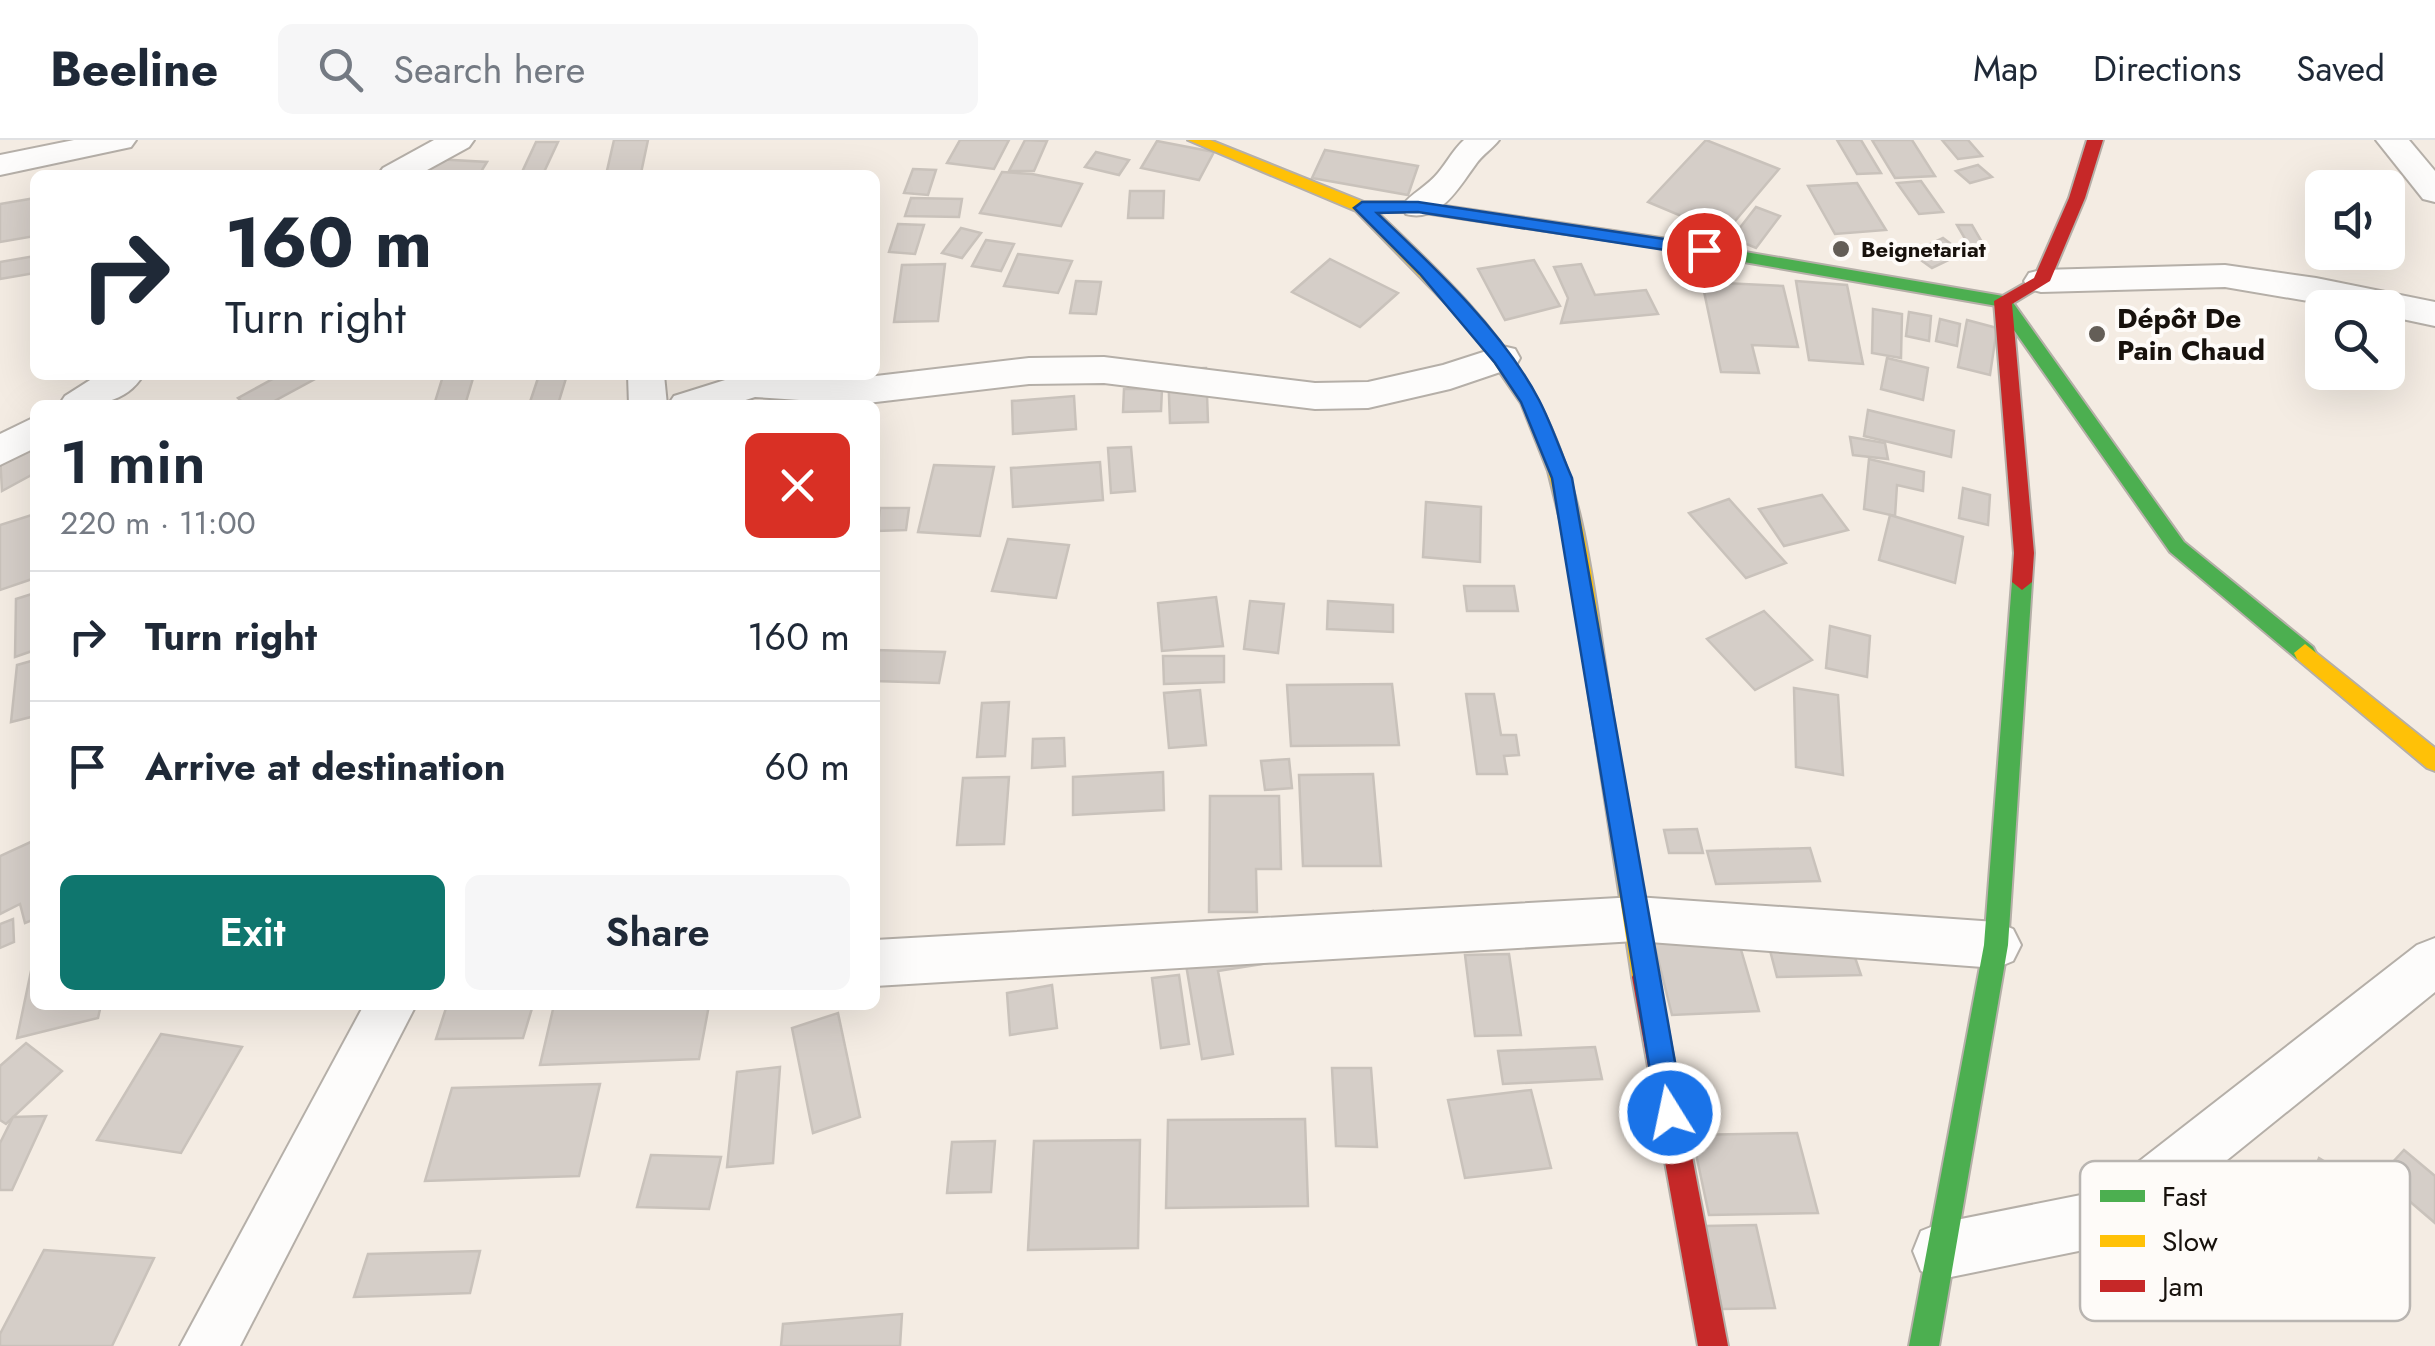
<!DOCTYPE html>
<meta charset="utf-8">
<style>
body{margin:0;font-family:Jost,sans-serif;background:#f6f6f7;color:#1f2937;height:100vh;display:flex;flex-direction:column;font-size:38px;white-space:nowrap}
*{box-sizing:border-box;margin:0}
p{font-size:32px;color:#747a83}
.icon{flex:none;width:55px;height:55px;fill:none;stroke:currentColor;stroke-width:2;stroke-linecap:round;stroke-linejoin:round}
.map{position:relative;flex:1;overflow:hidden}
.drawer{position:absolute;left:30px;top:260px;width:850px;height:610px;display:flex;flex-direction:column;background:#fff;border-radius:15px;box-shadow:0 10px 40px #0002}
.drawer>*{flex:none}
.guide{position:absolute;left:30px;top:30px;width:850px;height:210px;border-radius:15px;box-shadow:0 10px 40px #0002;background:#fff;color:#1f2937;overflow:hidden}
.tools{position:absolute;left:2305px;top:30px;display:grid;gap:20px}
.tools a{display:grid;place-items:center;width:100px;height:100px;border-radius:15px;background:#fff;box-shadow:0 10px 40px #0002;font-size:50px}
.pin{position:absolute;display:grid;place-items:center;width:85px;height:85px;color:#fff;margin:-42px;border:5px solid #fff;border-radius:50%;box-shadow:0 2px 10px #0007}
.me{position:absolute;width:110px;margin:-55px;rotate:350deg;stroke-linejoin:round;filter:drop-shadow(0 0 8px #0008)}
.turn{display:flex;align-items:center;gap:35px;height:210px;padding:0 30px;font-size:45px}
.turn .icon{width:130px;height:130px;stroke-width:2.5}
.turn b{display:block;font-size:70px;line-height:85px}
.round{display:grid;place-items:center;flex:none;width:105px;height:105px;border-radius:15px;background:#f6f6f7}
.summary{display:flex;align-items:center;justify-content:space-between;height:170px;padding:0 30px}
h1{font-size:60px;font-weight:600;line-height:75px}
.button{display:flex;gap:20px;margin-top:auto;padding:20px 30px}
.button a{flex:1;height:115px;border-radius:15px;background:#0f766e;color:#fff;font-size:40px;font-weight:600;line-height:115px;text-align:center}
.button a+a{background:#f6f6f7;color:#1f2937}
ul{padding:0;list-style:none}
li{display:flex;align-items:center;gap:30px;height:130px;padding:0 30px;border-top:2px solid #e0e1e3}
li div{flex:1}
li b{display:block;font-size:38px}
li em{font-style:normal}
header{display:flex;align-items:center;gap:60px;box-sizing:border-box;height:140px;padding:0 50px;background:#fff;border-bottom:2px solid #e0e1e3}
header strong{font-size:48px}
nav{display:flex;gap:55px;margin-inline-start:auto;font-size:35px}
.search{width:700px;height:90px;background:#f6f6f7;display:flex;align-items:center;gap:25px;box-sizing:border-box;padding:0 35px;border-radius:15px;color:#747a83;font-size:38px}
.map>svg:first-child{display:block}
.building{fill:#d5cec8;stroke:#c9c2bb;stroke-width:2.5}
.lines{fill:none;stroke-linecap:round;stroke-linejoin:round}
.street-casing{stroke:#b5afa8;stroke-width:4}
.fast-casing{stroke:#b5afa8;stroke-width:4}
.slow-casing{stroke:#b5afa8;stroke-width:4}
.jam-casing{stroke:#b5afa8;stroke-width:4}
.street{fill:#fdfcfb;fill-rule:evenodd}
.fast{fill:#4caf50;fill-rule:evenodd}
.slow{fill:#ffc107;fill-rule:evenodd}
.jam{fill:#c62828;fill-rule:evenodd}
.route{fill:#1a73e8;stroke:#114b97;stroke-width:2.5}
.poi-dot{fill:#645e57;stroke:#fefbf8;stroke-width:4}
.labels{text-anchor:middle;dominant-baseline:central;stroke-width:8;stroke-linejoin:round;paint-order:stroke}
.far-poi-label{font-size:22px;font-weight:bold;fill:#17110c;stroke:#fefbf8;text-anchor:start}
.poi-label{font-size:28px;font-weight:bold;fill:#17110c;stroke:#fefbf8;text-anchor:start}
.key{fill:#fefbf8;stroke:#b9b5b1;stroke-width:2.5}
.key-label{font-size:28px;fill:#17110c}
</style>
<header>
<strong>Beeline</strong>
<div class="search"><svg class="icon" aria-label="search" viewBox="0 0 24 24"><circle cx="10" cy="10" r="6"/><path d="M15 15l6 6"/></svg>Search here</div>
<nav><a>Map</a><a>Directions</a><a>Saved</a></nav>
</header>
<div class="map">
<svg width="2435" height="1206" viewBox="0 0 2435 1206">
<rect width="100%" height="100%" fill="#f4ece3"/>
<g class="building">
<polygon points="614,0 648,0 641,33 606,35"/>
<polygon points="960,0 1009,0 994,29 947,23"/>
<polygon points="1025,0 1047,1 1034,31 1009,31"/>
<polygon points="1706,0 1779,29 1724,94 1648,62"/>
<polygon points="1837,0 1861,0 1881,33 1857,34"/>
<polygon points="1872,0 1912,0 1935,36 1895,38"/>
<polygon points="1942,0 1968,0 1982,16 1958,19"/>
<polygon points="1157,1 1214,12 1199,40 1141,28"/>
<polygon points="536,2 558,2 544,32 522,32"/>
<polygon points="1325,10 1418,26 1408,55 1312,38"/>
<polygon points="1096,12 1129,20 1119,35 1085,27"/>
<polygon points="435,19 487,22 479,35 424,35"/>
<polygon points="1978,25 1992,37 1970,43 1956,31"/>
<polygon points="913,29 936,30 928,55 904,53"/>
<polygon points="1002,32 1032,34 1082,44 1061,86 980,73"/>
<polygon points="1921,41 1943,72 1919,74 1897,43"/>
<polygon points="1857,43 1886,90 1835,94 1808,46"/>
<polygon points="1130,51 1164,51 1163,78 1128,78"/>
<polygon points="35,58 35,96 0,102 0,64"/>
<polygon points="911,58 962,59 959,77 905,76"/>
<polygon points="1756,67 1780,76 1756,108 1732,98"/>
<polygon points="898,84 924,85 915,114 889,112"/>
<polygon points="1957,85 1972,85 1986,109 1971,109"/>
<polygon points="961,88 981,93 962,118 942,113"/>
<polygon points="1943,98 1963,113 1932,128 1911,113"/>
<polygon points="986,100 1014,104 1001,131 972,126"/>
<polygon points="1018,114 1072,121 1058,153 1004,146"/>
<polygon points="35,116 35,133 0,139 0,122"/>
<polygon points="1330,119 1398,153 1360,187 1292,152"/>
<polygon points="1534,120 1560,166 1505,180 1478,129"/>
<polygon points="945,124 938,181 894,182 902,125"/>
<polygon points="1581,124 1595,155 1646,150 1658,174 1561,183 1568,158 1554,127"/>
<polygon points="1076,141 1101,142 1096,174 1070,173"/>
<polygon points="1796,141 1847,145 1863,224 1809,220"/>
<polygon points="1702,142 1783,146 1798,207 1752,205 1759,233 1721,232"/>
<polygon points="1873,169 1902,174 1901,218 1872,213"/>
<polygon points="1909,172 1931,176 1929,201 1906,196"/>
<polygon points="1940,179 1960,184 1957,206 1936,201"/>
<polygon points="1967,180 1997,188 1990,235 1958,227"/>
<polygon points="1887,218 1928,228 1923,260 1881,249"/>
<polygon points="1206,228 1208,282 1170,283 1168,229"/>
<polygon points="280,235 310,235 315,239 267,265 245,265 238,258"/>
<polygon points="474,235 465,265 434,265 443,236"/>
<polygon points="539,235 567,235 559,261 530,262"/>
<polygon points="1124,249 1162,249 1161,271 1123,272"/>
<polygon points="1074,256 1076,289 1013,294 1012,261"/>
<polygon points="1868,270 1954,291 1951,317 1864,296"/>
<polygon points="35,296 35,333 2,351 0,314"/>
<polygon points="1850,297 1885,303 1888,319 1853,315"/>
<polygon points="1131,307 1135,351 1111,353 1108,308"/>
<polygon points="1869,319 1924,332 1923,351 1897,345 1895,376 1864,369"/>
<polygon points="1100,322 1103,360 1013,367 1011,328"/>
<polygon points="934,325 994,327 980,396 918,392"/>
<polygon points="1963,348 1990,355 1988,385 1959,378"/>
<polygon points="1822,355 1848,390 1784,406 1759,369"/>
<polygon points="1729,359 1786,423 1746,438 1689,373"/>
<polygon points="1426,362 1481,367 1480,422 1423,417"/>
<polygon points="880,368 909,368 906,390 877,391"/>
<polygon points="35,374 35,438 0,450 0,385"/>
<polygon points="1890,375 1963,397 1955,443 1879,420"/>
<polygon points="1008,399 1069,405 1056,458 992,451"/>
<polygon points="1464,446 1514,446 1518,471 1467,471"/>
<polygon points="35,453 35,510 15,517 16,459"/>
<polygon points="1216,457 1223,506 1162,511 1158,463"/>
<polygon points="1250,461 1284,464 1278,513 1244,509"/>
<polygon points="1328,461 1393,465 1393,492 1327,489"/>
<polygon points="1764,471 1812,520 1755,550 1707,499"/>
<polygon points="1830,486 1870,496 1867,537 1826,528"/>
<polygon points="875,510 945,512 939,543 875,541"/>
<polygon points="1163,516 1224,516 1224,542 1164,544"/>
<polygon points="35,520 35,576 11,582 17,525"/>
<polygon points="1392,544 1399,605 1291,606 1287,545"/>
<polygon points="1794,548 1838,555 1843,635 1796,627"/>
<polygon points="1200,550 1206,605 1169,608 1164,553"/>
<polygon points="1466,554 1494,554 1501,595 1516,595 1519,615 1504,616 1507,634 1477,634"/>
<polygon points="1009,562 1005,616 977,617 982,563"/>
<polygon points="1064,598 1065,626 1032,628 1033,599"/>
<polygon points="1289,619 1292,648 1265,650 1261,621"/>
<polygon points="1163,632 1164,670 1073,675 1073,637"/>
<polygon points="1373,634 1381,726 1303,726 1299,635"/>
<polygon points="1009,637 1004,704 957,705 963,638"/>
<polygon points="1210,656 1279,656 1281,729 1256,729 1257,772 1209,772"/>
<polygon points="1697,689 1703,713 1669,713 1664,690"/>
<polygon points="35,700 35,779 25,783 20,764 0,774 0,716"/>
<polygon points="1810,708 1820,741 1716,744 1707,711"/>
<polygon points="1373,771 1381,805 1218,831 1233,914 1202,919 1182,801"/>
<polygon points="13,779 14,802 0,808 0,784"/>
<polygon points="1737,796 1759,871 1672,875 1653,799"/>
<polygon points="1848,797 1861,835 1777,837 1767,799"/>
<polygon points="35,812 35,865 101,865 98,878 17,898"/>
<polygon points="1509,814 1521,895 1475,896 1465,815"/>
<polygon points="1179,835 1189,904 1161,908 1152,838"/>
<polygon points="1052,845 1057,888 1010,895 1007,853"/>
<polygon points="447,865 533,865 523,898 436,899"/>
<polygon points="554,865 709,865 699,919 540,925"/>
<polygon points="838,873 860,977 813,993 792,888"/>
<polygon points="161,894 242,907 181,1013 97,1000"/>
<polygon points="26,903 62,931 6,984 0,980 0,926"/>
<polygon points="1595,907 1602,939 1503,944 1498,911"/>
<polygon points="780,927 773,1023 727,1027 737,932"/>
<polygon points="1332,928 1371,928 1377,1007 1336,1006"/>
<polygon points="600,944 579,1036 425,1041 452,948"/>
<polygon points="1531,950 1551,1028 1465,1038 1448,960"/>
<polygon points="46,976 12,1050 0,1050 0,1003 13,977"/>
<polygon points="1305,979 1308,1066 1166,1068 1168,980"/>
<polygon points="1797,993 1818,1073 1709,1075 1692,995"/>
<polygon points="1140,1000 1138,1108 1028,1110 1034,1001"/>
<polygon points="995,1001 991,1052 947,1053 952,1002"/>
<polygon points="2404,1010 2435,1036 2435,1083 2380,1036"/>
<polygon points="651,1015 721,1017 709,1069 637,1067"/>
<polygon points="2319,1018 2359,1043 2349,1069 2309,1045"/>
<polygon points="1756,1085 1775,1168 1722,1169 1705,1086"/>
<polygon points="44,1110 154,1118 112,1206 0,1206 0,1194"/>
<polygon points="480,1111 470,1153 354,1157 368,1114"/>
<polygon points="902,1174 900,1206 781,1206 783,1184"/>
</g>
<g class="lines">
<g class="street-casing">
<g id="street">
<polygon points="74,0 136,0 131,7 0,35 0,15"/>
<polygon points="434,0 474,0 469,7 418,35 378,35 383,28"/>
<path d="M1464 0H1499C1492 9 1482 15 1476 24 1459 47 1440 83 1406 74L1401 67C1411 53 1428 46 1438 33 1448 21 1453 10 1464 0Z"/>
<polygon points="2376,0 2409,0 2435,31 2435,62 2423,59"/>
<polygon points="2225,125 2316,138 2435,162 2435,186 2388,176 2388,168 2349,168 2225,147 2041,152 2029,149 2024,141 2029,133 2041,130"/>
<polygon points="1502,206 1515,209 1520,218 1515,227 1450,249 1368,268 1315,269 1104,243 1029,244 859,264 755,257 730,265 668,265 674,256 741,235 859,238 1029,218 1104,217 1315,243 1368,242 1443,225"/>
<path d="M98 235H143C125 266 91 265 59 265L65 256Z"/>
<polygon points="628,235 664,235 667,265 629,265"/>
<polygon points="35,277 35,308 0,325 0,294"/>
<polygon points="1636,757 1996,782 2013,789 2021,805 2013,821 1996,828 1636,801 875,846 875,800"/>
<polygon points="2435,798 2435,852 2133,1096 2113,1104 1941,1139 1921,1131 1913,1111 1921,1091 1941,1083 2101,1051 2417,805"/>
<polygon points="364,865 416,865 240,1206 180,1206"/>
</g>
</g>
<g class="fast-casing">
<g id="fast">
<polygon points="1675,100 2009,157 2184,402 2313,507 2316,513 2313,519 2297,519 2170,412 1997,166 1669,109 1666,105"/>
<polygon points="2022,434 2032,442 2008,805 1939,1206 1909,1206 1984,805 2012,442"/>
</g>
</g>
<g class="slow-casing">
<g id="slow">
<path d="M1188 0H1210L1364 62H1418L1675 100 1684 105 1675 110 1418 72H1377C1438 130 1500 188 1539 263 1586 352 1594 453 1609 551 1623 647 1641 742 1658 837L1654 845 1645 849 1636 845 1632 837 1566 404 1548 331 1521 263 1469 187 1356 71Z"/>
<polygon points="2305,504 2435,608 2435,631 2427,628 2297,519 2294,513"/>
</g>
</g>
<g class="jam-casing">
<g id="jam">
<polygon points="2087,0 2103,0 2085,58 2050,141 2012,164 2034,413 2032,442 2022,450 2012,442 2014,413 1994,161 2034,138 2069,58"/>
<polygon points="1645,825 1654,829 1658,837 1728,1206 1698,1206 1632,837 1636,829"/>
</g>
</g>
<use href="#street" class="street"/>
<use href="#fast" class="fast"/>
<use href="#slow" class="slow"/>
<use href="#jam" class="jam"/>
</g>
<path class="route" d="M1418 62 1704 105 1712 110 1704 116 1418 72 1377 73C1433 126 1503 191 1539 260 1552 285 1561 313 1572 338L1684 973 1680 982 1670 986 1661 982 1657 973 1552 338 1521 262 1495 223 1420 134 1354 68 1362 62Z"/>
<g class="poi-dot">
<circle cx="1841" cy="109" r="10"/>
<circle cx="2097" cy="194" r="10"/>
</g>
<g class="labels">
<g class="far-poi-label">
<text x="1861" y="109">Beignetariat</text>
</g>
<g class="poi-label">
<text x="2117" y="178">Dépôt De<tspan x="2117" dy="32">Pain Chaud</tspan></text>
</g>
</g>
<rect x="2080" y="1021" width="330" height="160" rx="15" class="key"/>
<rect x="2100" y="1050" width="45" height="12" fill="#4caf50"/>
<rect x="2100" y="1095" width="45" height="12" fill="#ffc107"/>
<rect x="2100" y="1140" width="45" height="12" fill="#c62828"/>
<g class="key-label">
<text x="2162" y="1066">Fast</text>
<text x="2162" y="1111">Slow</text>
<text x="2162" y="1156">Jam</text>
</g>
</svg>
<div class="tools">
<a><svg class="icon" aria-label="sound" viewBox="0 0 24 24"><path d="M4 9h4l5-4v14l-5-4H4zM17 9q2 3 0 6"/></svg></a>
<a><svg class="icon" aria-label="search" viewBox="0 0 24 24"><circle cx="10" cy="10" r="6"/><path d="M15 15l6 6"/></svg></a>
</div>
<div class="pin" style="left:1704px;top:110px;background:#d93025"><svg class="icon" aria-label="arrive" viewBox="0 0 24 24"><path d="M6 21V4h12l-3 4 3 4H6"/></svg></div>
<svg class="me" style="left:1670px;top:973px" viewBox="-20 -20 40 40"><circle r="17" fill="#1a73e8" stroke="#fff" stroke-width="3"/><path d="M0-11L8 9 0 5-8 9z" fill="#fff"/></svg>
<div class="guide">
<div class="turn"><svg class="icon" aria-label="right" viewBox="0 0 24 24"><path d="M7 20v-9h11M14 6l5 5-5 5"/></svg><div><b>160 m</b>Turn right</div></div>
</div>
<section class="drawer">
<div class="summary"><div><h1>1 min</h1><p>220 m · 11:00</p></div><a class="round" style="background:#d93025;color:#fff"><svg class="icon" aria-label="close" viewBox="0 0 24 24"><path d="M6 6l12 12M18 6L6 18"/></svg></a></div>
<ul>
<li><svg class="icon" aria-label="right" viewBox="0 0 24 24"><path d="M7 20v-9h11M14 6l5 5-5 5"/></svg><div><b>Turn right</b></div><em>160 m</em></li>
<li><svg class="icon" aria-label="arrive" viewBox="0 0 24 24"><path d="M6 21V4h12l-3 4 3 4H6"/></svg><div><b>Arrive at destination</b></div><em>60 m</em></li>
</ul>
<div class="button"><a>Exit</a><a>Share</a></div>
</section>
</div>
